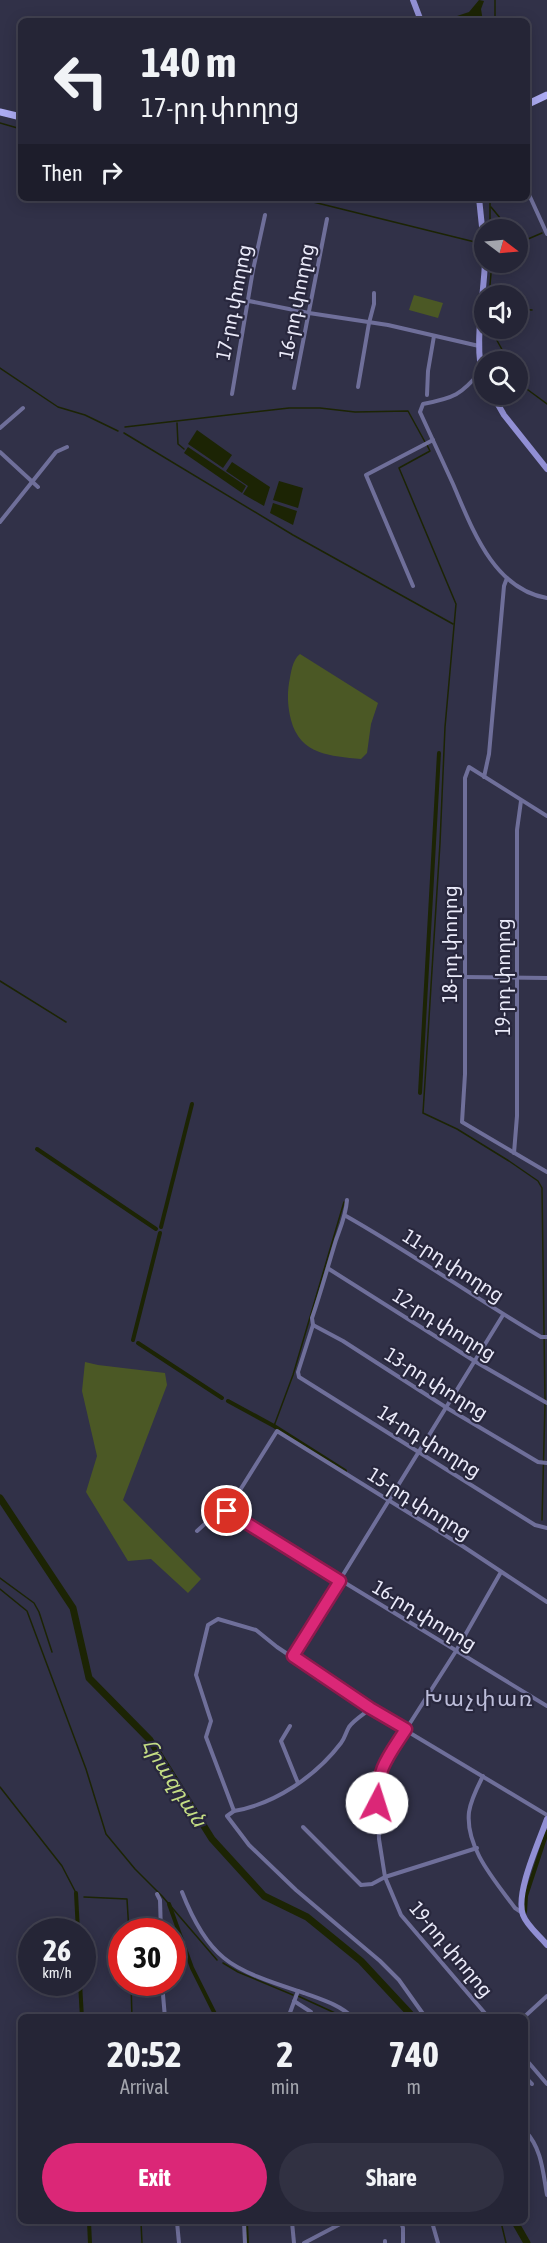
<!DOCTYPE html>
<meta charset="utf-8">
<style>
body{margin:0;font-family:"Asap Condensed","Noto Sans Armenian",sans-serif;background:#313142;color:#f1f3f6;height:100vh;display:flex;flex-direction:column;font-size:22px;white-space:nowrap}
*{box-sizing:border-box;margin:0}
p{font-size:20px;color:#a3a5ad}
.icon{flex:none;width:33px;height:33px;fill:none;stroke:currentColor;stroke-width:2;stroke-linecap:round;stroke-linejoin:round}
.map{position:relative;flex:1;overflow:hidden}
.drawer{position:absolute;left:18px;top:2014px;width:510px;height:210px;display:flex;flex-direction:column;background:#252536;border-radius:9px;box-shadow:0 3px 15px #0003,0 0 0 2px #424251}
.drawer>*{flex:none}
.guide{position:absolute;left:18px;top:18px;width:512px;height:183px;border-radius:9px;box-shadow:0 3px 15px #0003,0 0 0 2px #424251;background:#252536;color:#f1f3f6;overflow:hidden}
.needle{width:39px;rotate:106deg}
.tools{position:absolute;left:474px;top:219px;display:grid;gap:12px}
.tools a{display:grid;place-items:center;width:54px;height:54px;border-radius:50%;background:#252536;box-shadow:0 3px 15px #0003,0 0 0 2px #424251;font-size:30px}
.speed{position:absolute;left:18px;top:1918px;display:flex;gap:12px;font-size:30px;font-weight:700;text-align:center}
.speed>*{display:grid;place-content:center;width:78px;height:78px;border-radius:50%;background:#252536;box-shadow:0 3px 15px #0003,0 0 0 2px #424251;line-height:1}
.speed small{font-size:15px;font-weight:400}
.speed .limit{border:9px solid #d22;background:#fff;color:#111}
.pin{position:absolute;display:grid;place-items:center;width:51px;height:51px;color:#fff;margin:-26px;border:3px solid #fff;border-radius:50%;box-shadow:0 2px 6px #0007}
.me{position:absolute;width:66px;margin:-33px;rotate:5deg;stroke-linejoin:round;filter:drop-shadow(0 0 4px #0008)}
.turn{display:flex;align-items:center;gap:21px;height:126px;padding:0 24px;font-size:27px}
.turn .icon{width:78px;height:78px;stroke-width:2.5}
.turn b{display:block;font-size:42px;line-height:51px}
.then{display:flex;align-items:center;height:57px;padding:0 24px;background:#0003;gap:12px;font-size:22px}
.eta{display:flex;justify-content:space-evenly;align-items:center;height:102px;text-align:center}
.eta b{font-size:36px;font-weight:700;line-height:42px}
.button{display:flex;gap:12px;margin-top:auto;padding:12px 24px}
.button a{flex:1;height:69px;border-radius:36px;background:#db2777;color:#fff;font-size:24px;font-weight:700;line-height:69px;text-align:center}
.button a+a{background:#313142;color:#f1f3f6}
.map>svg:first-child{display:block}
.green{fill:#4b5825}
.water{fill:#1c2404}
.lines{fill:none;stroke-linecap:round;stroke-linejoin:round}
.stream{stroke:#1c2404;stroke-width:1.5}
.canal{stroke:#1c2404;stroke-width:4}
.river{stroke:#1c2404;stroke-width:7}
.minor{stroke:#6f6f9a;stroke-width:4}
.secondary{stroke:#918fd4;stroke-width:6}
.primary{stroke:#acabf2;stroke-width:7}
.route-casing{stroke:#8e194d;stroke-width:15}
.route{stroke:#db2777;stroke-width:10}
.labels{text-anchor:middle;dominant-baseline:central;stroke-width:4.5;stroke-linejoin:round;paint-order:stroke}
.street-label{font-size:20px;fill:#eaeaf9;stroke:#28273d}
.water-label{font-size:21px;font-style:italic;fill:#c4dd84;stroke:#28273d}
.quarter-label{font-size:22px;letter-spacing:1.5px;fill:#bdbeda;stroke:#28273d}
</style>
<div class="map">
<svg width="547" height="2243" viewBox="0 0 547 2243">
<rect width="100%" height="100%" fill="#313148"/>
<g class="green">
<polygon points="414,295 443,303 438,318 409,310"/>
<path d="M300 654 378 703 371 724 367 753 361 759C331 756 300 755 291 720 288 708 287 696 289 683 291 673 292 660 300 654Z"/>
<polygon points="85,1362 98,1365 165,1373 167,1385 123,1500 201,1579 188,1593 151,1559 128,1561 86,1492 97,1456 82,1391"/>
</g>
<g class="water">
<polygon points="479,0 484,1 481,9 483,21 472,21 469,17 469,21 442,21 469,12"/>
<polygon points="197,430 232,455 223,468 188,444"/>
<polygon points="188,447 246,486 242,493 184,453"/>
<polygon points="232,462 270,487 264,506 243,494 248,486 226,471"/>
<polygon points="279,481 303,488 298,508 273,500"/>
<polygon points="273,503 297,511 293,525 270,513"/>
</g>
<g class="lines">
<g class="stream">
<polyline points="495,21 495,0"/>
<polyline points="0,123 21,129"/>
<polyline points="490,198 490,230"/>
<polyline points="301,199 479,243"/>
<polyline points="491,207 510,230"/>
<polyline points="518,234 528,239 542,233"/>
<polyline points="489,296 492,262"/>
<polyline points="518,309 532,310"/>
<polyline points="490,328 509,362"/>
<polyline points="0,368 58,407 85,415 118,431"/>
<polyline points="518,376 524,387 547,404"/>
<polyline points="177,423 178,444 184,449"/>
<polyline points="125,427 289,408 320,408 355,412 408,411 425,442"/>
<polyline points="124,433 293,535 453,624"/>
<polyline points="427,445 430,451 399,468 456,604 445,727 440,843 423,1113 457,1129 509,1161 538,1181 542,1188 545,1400"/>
<polyline points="0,981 66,1022"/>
<polyline points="274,1426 293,1375 344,1202"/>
<polyline points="542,1520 545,1404"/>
<polyline points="0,1578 34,1603 39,1612 52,1652"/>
<polyline points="0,1589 27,1611 86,1769 106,1834 135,1869 162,1896 217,1960"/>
<polyline points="0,1787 62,1866 76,1893"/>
<polyline points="84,1897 127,1899 129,1932"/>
<polyline points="223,1963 238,1972 293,1995"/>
<polyline points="131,1983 132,2018"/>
<polyline points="298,1996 346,2018"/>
<polyline points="141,2222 142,2243"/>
<polyline points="501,2222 506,2243"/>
</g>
<g class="canal">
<polyline points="420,1093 439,753"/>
<polyline points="37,1149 156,1229"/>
<polyline points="161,1227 192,1104"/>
<polyline points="133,1340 160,1233"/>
<polyline points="138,1343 222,1398"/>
<polyline points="228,1401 274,1426 345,1471"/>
<polyline points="76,1893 78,1932"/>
<polyline points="169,1904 192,1968 217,2018"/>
<polyline points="525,1912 526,1896 547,1832"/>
<polyline points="80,1983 82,2018"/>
<polyline points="89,2222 90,2243"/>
<polyline points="246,2222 247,2243"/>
</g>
<g class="river">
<polyline points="0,1498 73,1608 89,1678 150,1740 212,1839 264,1896 307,1917 361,1961 414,2018"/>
<polyline points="515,2222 527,2243"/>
</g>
<g class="minor">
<polyline points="526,188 547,234"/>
<polyline points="249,301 309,313 388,325 479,346"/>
<path d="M481 371C461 395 454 398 423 404L420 412C431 436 442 460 453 484 472 528 493 589 547 598"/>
<polyline points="358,387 369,323 374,304 374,293"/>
<polyline points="294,388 327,219"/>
<polyline points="232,394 253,270 265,215"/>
<polyline points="427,395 428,371 434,336"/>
<polyline points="0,428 23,408"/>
<polyline points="0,452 38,487"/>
<polyline points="0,522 56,452 67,447"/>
<polyline points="413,586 366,475 433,440"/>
<polyline points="484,777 489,754 504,586 507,578"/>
<polyline points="547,816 469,767 465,778 465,1074 462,1122 547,1172"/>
<polyline points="464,977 547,978"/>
<polyline points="514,1153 517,1116 517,830 521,801"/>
<path d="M347 1200C346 1215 341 1226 336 1240 328 1266 321 1292 312 1318L313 1325 298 1372 299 1377 535 1525 547 1528"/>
<path d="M346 1216C413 1254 475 1298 541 1337H547"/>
<polyline points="329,1269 476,1362 547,1403"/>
<polyline points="313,1325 343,1341 447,1408 538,1462 547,1463"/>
<polyline points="227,1511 277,1431 464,1547 547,1602"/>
<polyline points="197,1531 218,1512 227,1511 547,1706"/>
<polyline points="293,1656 503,1315"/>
<path d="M370 1709C364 1714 354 1720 349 1727 346 1732 345 1738 341 1743 316 1776 275 1804 234 1811L206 1737 211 1721 196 1675 208 1625 218 1619 256 1630 277 1647 370 1709 547 1815"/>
<polyline points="290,1726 281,1741 298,1783"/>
<path d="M483 1776C477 1788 471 1799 469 1812 465 1848 496 1882 515 1908L521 1912"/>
<polyline points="234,1811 227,1816 249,1845 296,1890 380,1961 399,1980 426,2018"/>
<polyline points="303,1827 361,1885 372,1884 385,1877 477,1848"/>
<path d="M182 1892C191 1915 204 1942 224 1958 243 1974 280 1985 304 1993 320 1999 341 2005 353 2018"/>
<polyline points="157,1894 160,1900 161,1932"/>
<polyline points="162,1983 165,2018"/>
<polyline points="294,2001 311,2012 312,2018"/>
<polyline points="288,2018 298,1991"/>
<polyline points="489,2018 401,1915 385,1877 379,1839 377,1783 382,1767 456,1651 501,1572"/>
<polyline points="523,2018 547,1996"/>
<polyline points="529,2063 547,2084"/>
<polyline points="525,2077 532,2084"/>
<path d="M525 2131C542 2148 543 2173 547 2195"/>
<polyline points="177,2222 179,2243"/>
<polyline points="244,2222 245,2243"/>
<polyline points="292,2222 294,2243"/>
<polyline points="401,2222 403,2228 403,2243"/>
<polyline points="432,2222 438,2243"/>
<polyline points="385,2241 385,2243"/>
<polyline points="304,2243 344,2222"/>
</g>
<g class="secondary">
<polyline points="413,0 421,21"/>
<polyline points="479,198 484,246"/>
<path d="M484 379C473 351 484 294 485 262"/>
<polyline points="492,394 504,415 547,469"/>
<path d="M547 1819C539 1842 515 1893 523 1915 527 1926 540 1936 547 1945"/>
</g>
<g class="primary">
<polyline points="526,105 547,95"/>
<polyline points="0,112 21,117"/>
</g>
</g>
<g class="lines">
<g class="route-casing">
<path id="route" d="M227 1511 340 1581 293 1656 370 1708 406 1729C388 1757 377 1768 377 1803"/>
</g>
<use href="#route" class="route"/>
</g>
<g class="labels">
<g class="street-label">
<text transform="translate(296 301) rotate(-79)">16-րդ փողոց</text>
<text transform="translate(233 302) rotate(-79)">17-րդ փողոց</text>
<text transform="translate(449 944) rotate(-90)">18-րդ փողոց</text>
<text transform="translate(502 977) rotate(-90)">19-րդ փողոց</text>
<text transform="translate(454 1265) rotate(33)">11-րդ փողոց</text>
<text transform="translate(445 1324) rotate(32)">12-րդ փողոց</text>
<text transform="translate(437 1383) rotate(32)">13-րդ փողոց</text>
<text transform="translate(430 1441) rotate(32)">14-րդ փողոց</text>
<text transform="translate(420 1503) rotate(32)">15-րդ փողոց</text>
<text transform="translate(425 1615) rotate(31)">16-րդ փողոց</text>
<text transform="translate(452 1949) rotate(50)">19-րդ փողոց</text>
</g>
<g class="water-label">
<text transform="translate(175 1782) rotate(57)">Հրազդան</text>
</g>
<g class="quarter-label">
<text x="479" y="1698">Խաչփառ</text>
</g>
</g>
</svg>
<div class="tools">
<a><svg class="needle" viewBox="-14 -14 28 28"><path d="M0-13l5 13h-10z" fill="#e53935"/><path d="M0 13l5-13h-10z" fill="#a3a5ad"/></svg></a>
<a><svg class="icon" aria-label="sound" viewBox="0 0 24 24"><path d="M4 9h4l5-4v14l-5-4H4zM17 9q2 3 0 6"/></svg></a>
<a><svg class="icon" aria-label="search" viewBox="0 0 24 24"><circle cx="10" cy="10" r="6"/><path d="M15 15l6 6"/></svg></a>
</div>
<div class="speed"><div>26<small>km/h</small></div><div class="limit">30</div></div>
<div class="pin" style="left:227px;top:1511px;background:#d93025"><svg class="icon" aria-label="arrive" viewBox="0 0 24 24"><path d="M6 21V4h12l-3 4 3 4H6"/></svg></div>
<svg class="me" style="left:377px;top:1803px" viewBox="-20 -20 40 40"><circle r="19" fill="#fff"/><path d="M0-13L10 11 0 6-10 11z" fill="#db2777"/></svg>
<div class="guide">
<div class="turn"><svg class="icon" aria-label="left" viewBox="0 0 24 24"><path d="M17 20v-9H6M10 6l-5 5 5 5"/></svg><div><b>140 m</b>17-րդ փողոց</div></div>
<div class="then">Then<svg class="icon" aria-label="right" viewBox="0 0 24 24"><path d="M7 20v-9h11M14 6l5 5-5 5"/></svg></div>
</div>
<section class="drawer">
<div class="eta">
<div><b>20:52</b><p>Arrival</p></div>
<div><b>2</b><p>min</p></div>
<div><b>740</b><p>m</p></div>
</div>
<div class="button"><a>Exit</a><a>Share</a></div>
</section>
</div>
